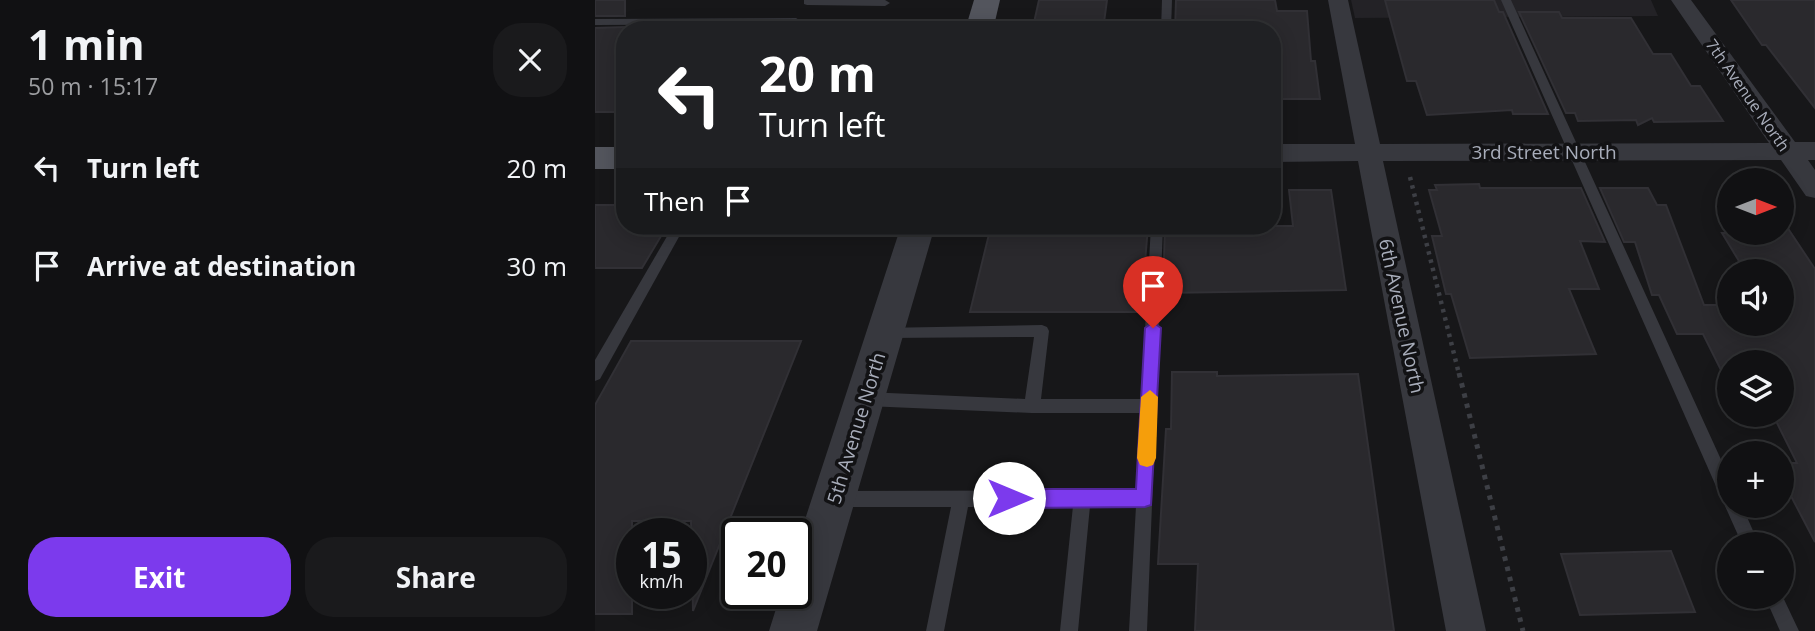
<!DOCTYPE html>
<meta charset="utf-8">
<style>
body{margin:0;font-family:"Open Sans",sans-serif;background:#1a1a1c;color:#f1f3f6;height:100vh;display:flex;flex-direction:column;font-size:26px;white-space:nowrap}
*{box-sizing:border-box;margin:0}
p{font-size:23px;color:#9c9da0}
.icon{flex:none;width:38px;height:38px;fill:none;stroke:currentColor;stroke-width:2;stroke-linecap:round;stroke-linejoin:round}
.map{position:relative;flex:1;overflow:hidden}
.details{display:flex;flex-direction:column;background:#111113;width:595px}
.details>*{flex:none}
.guide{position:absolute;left:21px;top:21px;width:665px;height:214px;border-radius:28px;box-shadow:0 4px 18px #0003,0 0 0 2px #303133;background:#202124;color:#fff;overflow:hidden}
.needle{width:46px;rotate:90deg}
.fabs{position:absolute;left:1122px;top:168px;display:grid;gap:14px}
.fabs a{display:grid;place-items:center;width:77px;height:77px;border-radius:50%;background:#111113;box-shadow:0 4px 18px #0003,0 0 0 2px #303133;font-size:35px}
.speed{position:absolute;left:21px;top:518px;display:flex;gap:14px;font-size:35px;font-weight:700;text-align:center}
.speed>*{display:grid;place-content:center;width:91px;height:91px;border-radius:50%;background:#111113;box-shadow:0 4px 18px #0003,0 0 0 2px #303133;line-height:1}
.speed small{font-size:18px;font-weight:400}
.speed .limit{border:4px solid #111;border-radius:10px;background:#fff;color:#111}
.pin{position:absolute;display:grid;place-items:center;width:60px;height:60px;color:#fff;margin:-72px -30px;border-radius:50% 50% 50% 0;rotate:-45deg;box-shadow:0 0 7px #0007}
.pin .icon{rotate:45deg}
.me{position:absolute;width:77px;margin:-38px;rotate:90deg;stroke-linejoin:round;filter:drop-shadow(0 0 5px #0008)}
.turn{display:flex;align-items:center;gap:24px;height:147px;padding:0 28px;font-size:32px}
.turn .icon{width:91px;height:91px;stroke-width:2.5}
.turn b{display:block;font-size:49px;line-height:60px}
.then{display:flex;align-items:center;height:66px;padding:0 28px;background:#0003;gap:14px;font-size:26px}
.round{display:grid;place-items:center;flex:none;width:74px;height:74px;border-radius:28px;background:#1a1a1c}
.head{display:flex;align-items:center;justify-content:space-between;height:119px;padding:0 28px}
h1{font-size:42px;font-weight:700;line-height:52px}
.cta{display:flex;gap:14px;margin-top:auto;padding:14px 28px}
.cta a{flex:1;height:80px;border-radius:28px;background:#7c3aed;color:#fff;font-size:28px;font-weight:700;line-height:80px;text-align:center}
.cta a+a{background:#1a1a1c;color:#f1f3f6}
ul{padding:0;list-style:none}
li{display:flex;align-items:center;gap:21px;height:98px;padding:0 28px}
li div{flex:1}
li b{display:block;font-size:26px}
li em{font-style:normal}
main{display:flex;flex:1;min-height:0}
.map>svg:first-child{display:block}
.built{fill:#232226}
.building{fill:#2a292d;stroke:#313035;stroke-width:2}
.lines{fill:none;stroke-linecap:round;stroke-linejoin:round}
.path-far1{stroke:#3d3f45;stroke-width:4.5;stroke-dasharray:3.5 5;stroke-linecap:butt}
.path{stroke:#3d3f45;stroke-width:5;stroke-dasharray:4.5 6;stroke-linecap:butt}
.service{fill:#37383e;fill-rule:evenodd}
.minor{fill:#37383e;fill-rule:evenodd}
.tertiary{fill:#37383e;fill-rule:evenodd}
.primary{fill:#53555d;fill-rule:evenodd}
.route{fill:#7c3aed;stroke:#51269a;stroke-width:2}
.slow{fill:#f59e0b}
.labels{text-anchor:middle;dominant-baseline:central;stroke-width:7;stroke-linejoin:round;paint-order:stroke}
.far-street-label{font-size:16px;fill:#a8adba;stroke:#121214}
.street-label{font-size:19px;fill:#a8adba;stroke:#121214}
</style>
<main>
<section class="details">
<div class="head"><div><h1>1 min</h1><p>50 m · 15:17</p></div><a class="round"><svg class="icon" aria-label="close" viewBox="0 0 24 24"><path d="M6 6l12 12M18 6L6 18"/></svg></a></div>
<ul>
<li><svg class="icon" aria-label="left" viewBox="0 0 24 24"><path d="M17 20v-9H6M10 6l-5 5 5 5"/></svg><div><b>Turn left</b></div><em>20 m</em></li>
<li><svg class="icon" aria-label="arrive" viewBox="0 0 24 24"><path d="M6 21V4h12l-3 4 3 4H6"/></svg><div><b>Arrive at destination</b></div><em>30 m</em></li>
</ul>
<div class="cta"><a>Exit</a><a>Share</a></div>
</section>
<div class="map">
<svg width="1220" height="631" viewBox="0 0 1220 631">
<rect width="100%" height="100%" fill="#171719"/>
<polygon class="built" points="756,0 1056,0 1063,16 760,18"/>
<g class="building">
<rect x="0" y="0" width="30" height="16"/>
<polygon points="444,0 512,0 508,30 438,27"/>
<polygon points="581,0 680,0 682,11 712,11 716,61 720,61 725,99 677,99 677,30 580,30"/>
<polygon points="790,0 899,0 904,12 908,12 953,114 918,114 917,110 832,115 821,81 812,81"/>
<polygon points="1136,0 1220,0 1220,108 1171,45 1167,45"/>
<polygon points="924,12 964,12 967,18 1036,18 1058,54 1076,54 1096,86 1105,86 1128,121 1059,122 1057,118 1043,125 1041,120 983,121 980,113 971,113"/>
<polygon points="30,27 30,112 0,112 0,28"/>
<polygon points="884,184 885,188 986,188 1010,242 985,241 1004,289 974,289 1001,354 875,358 856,294 851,294 837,236 847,236 834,190 842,190 840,185"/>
<polygon points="1005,188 1053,188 1062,205 1071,205 1109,305 1134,305 1134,324 1186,324 1186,271 1150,271 1127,233 1186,233 1186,218 1220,269 1220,542 1186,477 1186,463 1202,463 1178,415 1186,415 1186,362 1134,362 1134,386 1108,334 1082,334 1064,295 1057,295 1040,242 1029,242"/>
<polygon points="694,190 736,190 751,290 568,293 570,226 698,226"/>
<polygon points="0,205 30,205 30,226 72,226 47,268 0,268"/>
<polygon points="396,226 553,226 546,312 375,312"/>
<polygon points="36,341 206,341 98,611 96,521 37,521 37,614 0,614 0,405"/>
<polygon points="577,372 622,372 622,376 763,374 799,631 600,631 603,564 563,564 571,429 576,429"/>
<polygon points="1076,551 1100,612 985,615 966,554"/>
</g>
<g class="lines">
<polyline class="path-far1" points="815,177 864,374"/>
<polyline class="path" points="864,373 928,631"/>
<g class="service">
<polygon points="209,0 290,0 295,3 290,6 212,5 209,4"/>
<polygon points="567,0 577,0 576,30 566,30"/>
<polygon points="906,0 916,0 1134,477 1134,506 1147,506 1164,544 1147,544 1130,506 1131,503 1128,502"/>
<polygon points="0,19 201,18 206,21 201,24 0,25"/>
<polygon points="78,226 90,226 5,379 0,381 0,360"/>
<polygon points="556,226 568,226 552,631 534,631 541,506 495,506 483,631 465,631 478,506 373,507 349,631 331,631 356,507 244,507 238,505 236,499 238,493 244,491 541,490 546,413 437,413 271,406 266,404 263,399 266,394 271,392 430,399 439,337 291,338 286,336 284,332 286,328 447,325 452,327 454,331 446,399 546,399"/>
<polygon points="1186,593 1204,631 1185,631 1170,597 1186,597"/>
</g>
<polygon class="minor" points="733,0 753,0 785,144 1174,143 1076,0 1096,0 1200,142 1220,142 1220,160 1213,160 1220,170 1220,198 1211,196 1186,160 788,161 891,631 851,631 763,161 677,162 677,144 760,144"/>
<polygon class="tertiary" points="306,226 340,226 222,631 174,631 186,593 201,593 201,547"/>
<g class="primary">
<polygon points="379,0 405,0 398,30 370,30"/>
<rect x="0" y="147" width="30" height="22"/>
</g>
</g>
<polygon class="route" points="558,322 566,328 556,505 550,507 414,508 407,505 405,498 407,492 414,489 541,489 550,328"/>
<polygon class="slow" points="555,390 563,397 561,458 558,465 552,467 545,465 542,458 546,397"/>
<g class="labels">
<g class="far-street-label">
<text transform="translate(1153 95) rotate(55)">7th Avenue North</text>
</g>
<g class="street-label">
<text x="949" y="152">3rd Street North</text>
<text transform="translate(807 316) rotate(78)">6th Avenue North</text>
<text transform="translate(261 428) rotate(-73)">5th Avenue North</text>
</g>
</g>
</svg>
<div class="fabs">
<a><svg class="needle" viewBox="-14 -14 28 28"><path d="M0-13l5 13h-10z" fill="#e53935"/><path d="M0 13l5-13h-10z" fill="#9c9da0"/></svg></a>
<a><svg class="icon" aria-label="sound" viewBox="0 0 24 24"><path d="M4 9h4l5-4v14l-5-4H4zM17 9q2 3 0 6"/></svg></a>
<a><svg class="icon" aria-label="layers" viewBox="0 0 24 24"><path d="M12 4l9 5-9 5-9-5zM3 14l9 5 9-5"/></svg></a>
<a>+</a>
<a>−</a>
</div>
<div class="speed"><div>15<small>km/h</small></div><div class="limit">20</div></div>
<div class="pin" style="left:558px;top:328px;background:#d93025"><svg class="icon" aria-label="arrive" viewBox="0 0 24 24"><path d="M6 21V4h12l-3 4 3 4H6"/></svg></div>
<svg class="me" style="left:414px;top:498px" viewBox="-20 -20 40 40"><circle r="19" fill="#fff"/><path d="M0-13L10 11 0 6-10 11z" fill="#7c3aed"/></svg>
<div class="guide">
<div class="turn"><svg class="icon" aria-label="left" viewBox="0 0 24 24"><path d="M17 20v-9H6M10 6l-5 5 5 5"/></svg><div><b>20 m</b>Turn left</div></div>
<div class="then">Then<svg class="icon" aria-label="arrive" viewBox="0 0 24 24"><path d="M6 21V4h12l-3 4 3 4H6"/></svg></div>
</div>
</div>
</main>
